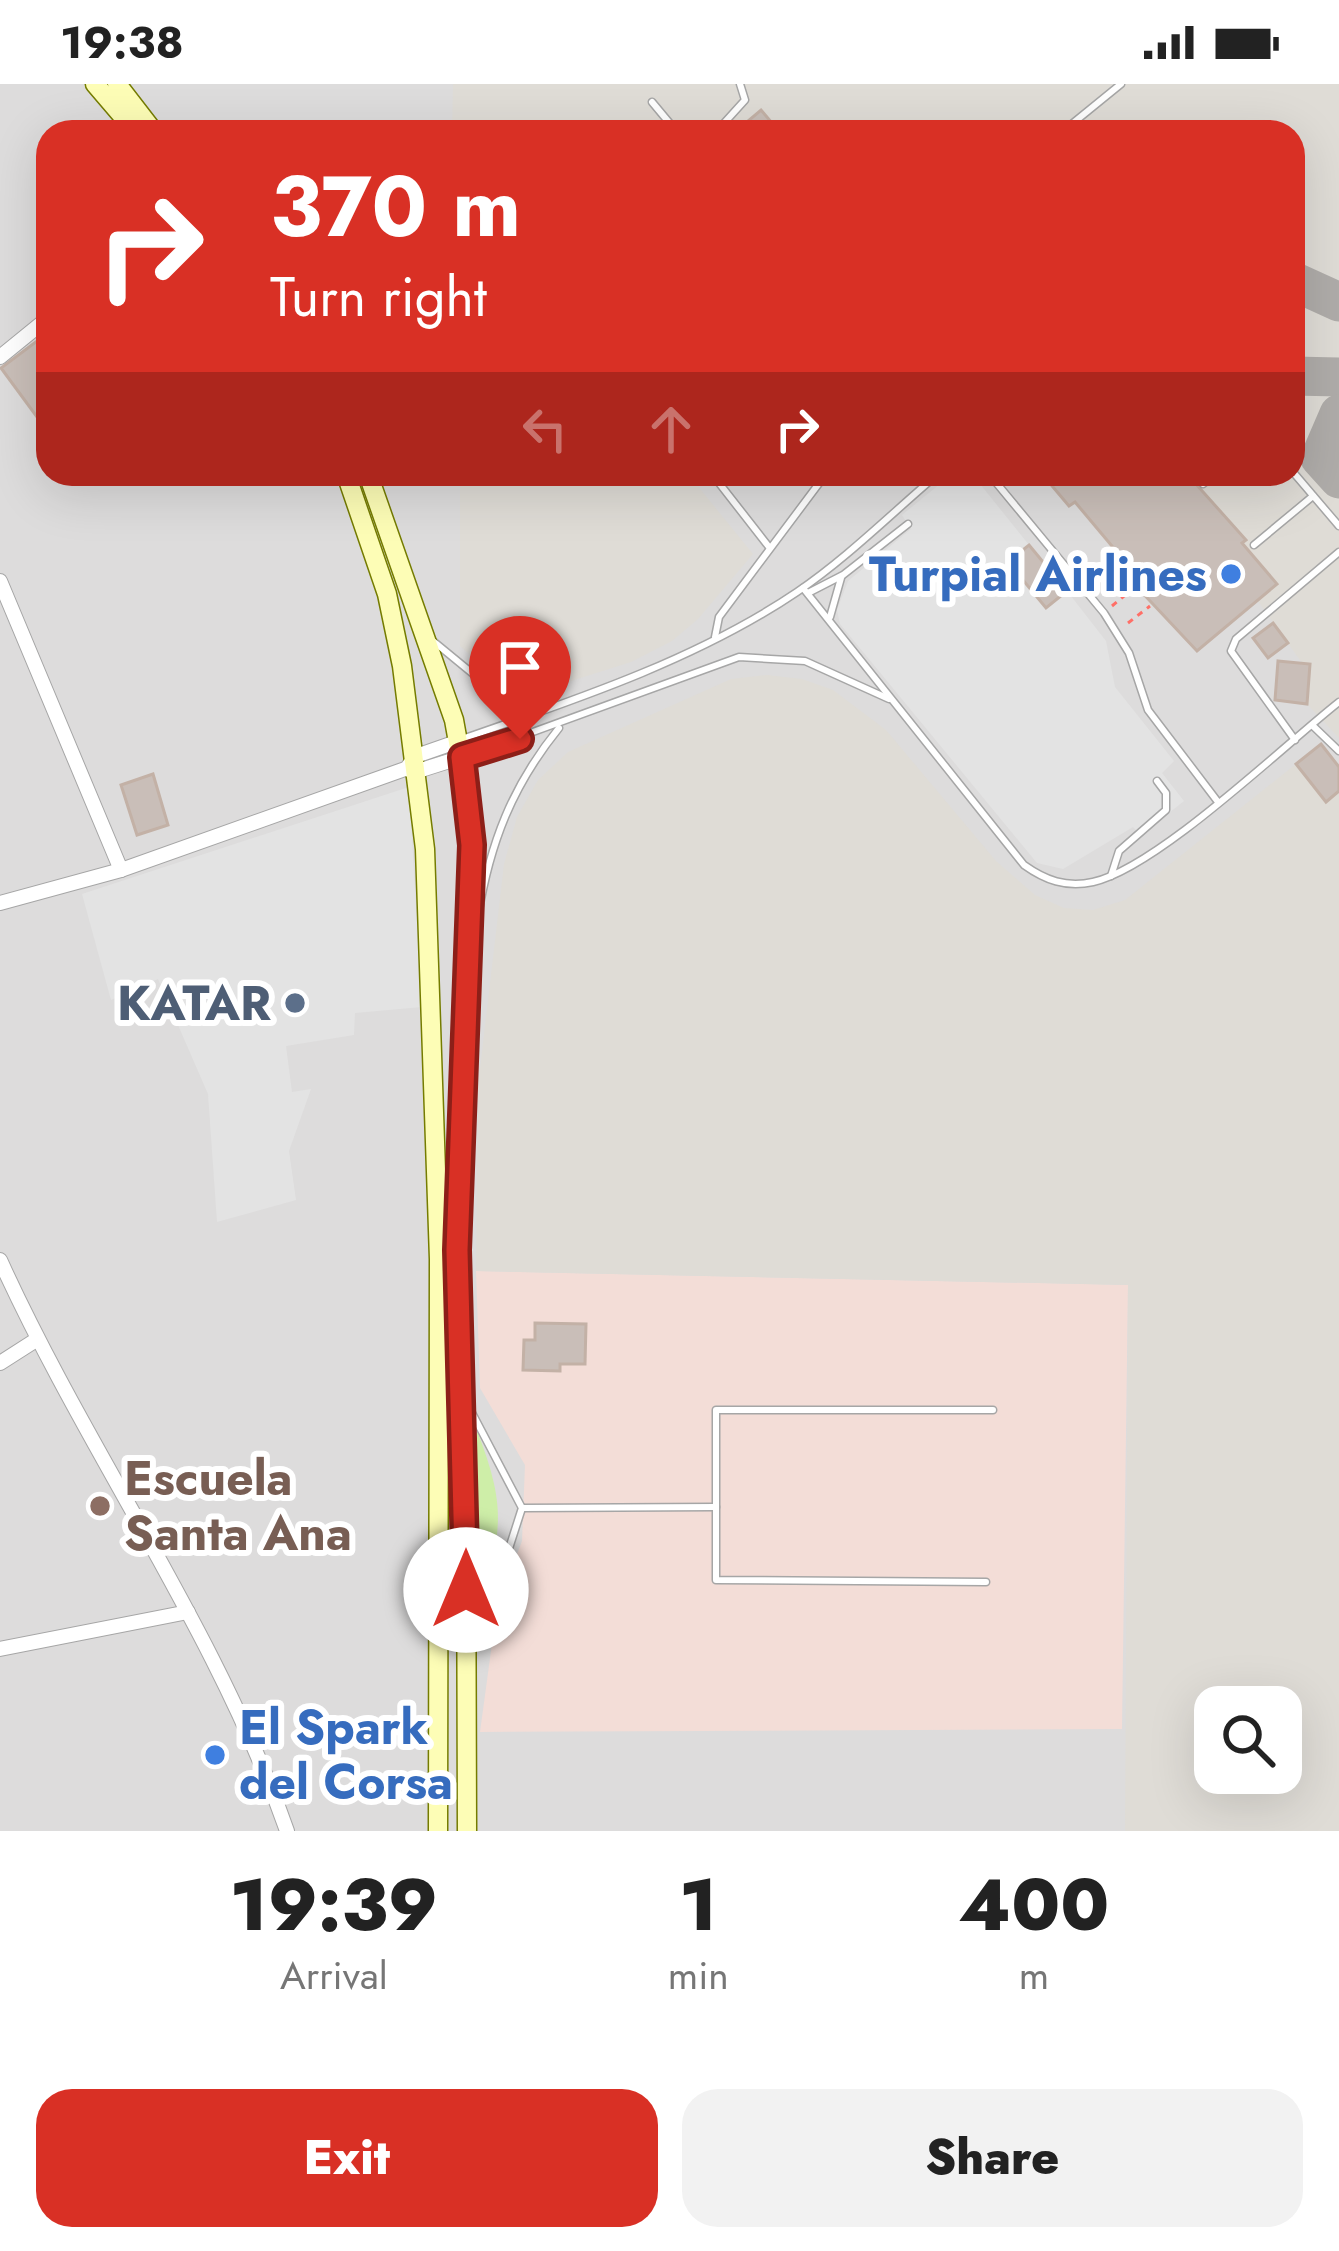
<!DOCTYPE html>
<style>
body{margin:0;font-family:Jost,sans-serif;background:#f2f2f2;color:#222;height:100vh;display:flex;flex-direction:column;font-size:45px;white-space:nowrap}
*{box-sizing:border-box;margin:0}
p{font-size:39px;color:#767676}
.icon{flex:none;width:66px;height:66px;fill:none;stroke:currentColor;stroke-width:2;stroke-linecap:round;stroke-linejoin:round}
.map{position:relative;height:1747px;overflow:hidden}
.panel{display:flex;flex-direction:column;background:#fff;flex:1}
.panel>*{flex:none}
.hud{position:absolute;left:36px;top:36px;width:1269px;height:366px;border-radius:36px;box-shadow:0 12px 48px #0002;background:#d93025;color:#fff;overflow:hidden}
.fabs{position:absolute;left:1194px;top:1602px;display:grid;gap:24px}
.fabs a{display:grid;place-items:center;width:108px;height:108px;border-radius:24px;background:#fff;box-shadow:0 12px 48px #0002;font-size:60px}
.pin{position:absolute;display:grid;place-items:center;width:102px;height:102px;color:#fff;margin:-123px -51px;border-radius:50% 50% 50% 0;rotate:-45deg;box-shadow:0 0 12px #0007}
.pin .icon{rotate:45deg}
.me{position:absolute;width:132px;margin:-66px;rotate:0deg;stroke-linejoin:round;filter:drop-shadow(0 0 9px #0008)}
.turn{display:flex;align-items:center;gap:42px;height:252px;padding:0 36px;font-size:54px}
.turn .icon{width:156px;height:156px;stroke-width:2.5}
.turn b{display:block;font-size:84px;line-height:102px}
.lanes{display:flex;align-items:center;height:114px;padding:0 36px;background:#0003;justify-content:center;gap:60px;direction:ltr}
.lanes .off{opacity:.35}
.eta{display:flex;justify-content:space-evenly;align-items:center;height:204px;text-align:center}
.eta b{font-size:72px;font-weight:800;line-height:84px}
.cta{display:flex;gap:24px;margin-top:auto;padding:24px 36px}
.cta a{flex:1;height:138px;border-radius:36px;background:#d93025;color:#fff;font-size:48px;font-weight:800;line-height:138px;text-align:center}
.cta a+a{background:#f2f2f2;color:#222}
.status{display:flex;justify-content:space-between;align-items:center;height:84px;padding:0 60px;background:#fff;direction:ltr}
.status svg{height:33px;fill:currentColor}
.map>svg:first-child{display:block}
.residential{fill:#dddcdc;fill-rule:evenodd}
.military{fill:#f3ddd7}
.airport{fill:#dfdcd6;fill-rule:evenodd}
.grass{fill:#ceeea8}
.parking{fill:#e3e3e3}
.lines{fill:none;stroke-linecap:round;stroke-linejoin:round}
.taxiway{stroke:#afaca9;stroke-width:39}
.building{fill:#c9beb8;stroke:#c3b1a6;stroke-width:3}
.service-casing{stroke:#a6a6a6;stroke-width:9}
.minor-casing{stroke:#a6a6a6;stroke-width:16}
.secondary-casing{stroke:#757c00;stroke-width:21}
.path{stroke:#ff6f67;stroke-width:3;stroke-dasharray:6 6;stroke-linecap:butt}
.service{stroke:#fff;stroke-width:6}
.minor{stroke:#fff;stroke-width:14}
.secondary{stroke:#fdfdb6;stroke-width:18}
.route-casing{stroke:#8d1f18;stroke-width:30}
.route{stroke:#d93025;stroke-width:21}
.shop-dot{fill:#3f7fe0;stroke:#fff;stroke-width:4.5}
.service-dot{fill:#5c6f8a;stroke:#fff;stroke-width:4.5}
.education-dot{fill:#8d6e63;stroke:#fff;stroke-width:4.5}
.labels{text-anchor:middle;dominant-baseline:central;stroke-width:12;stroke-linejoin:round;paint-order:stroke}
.shop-label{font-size:48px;font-weight:bold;fill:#366cbe;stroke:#fff;text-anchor:end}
.service-label{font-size:48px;font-weight:bold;fill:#4e5e75;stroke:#fff;text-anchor:end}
.education-label{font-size:48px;font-weight:bold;fill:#785e54;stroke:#fff;text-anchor:start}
</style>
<div class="status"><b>19:38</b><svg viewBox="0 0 49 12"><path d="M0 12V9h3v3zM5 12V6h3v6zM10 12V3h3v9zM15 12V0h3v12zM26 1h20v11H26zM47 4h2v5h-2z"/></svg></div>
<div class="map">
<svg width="1339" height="1747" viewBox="0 0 1339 1747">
<rect width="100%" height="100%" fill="#f1ece5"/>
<path class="residential" d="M0 0H1339V1747H0ZM48 48H1293V390H48ZM1215 1623H1281V1689H1215Z"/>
<polygon class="military" points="476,1187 1128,1201 1122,1645 480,1648 497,1523 522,1457 525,1381 480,1304"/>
<g class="airport">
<polygon points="453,0 1339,0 1339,654 1307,620 1310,580 1302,579 1258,517 1197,567 1121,486 1127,480 1076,418 1069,422 1042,390 1293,390 1293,48 452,48"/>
<polygon points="460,390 688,390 753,470 698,535 672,557 631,578 549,604 518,599 486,585 460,562"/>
<path d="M767 591 802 595 833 606 886 646 996 777 1035 811 1064 824 1093 826 1125 816 1296 680 1325 717 1339 707V1747H1125L1128 1201 476 1187 478 1002 504 780 517 733 538 696 568 668 731 595ZM1215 1623H1281V1689H1215Z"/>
</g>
<path class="grass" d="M477 1347C507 1424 503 1450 476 1528Z"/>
<g class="parking">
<polygon points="952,390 972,390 1029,461 1009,479 1046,524 1067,507 1106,557 1115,603 1174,677 1162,689 1184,717 1141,751 1133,743 1063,785 1037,779 840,540 837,526 848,497 911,445 902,431"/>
<polygon points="409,703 422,923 355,929 354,951 286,962 292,1008 311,1005 289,1067 296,1116 217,1138 208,1010 158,895 111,916 82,810"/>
</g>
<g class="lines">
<g class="taxiway">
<polyline points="1293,197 1339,218"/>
<polyline points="1293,292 1339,293"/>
<polyline points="1339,330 1320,374 1339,395"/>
</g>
</g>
<g class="building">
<polygon points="761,26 772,39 761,48 735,48"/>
<polygon points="41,254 48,263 48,348 1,284"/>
<polygon points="1042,390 1187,390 1246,456 1242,459 1277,500 1197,567 1121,486 1127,480 1075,418 1069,422"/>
<polygon points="1029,461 1067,507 1046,524 1008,478"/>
<polygon points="1273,539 1288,559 1268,574 1253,554"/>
<polygon points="1278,577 1310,580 1307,620 1275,616"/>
<polygon points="1321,660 1339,683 1339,707 1326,718 1296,680"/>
<polygon points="153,690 168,741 137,751 121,701"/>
<polygon points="535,1239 586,1240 585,1280 560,1280 560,1287 523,1286 524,1256 535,1256"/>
</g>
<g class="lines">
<g class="service-casing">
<g id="service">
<polyline points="652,18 677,48"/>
<polyline points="716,48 745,16 740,0"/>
<polyline points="1062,48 1121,0"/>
<polyline points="1293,388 1339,442"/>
<polyline points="712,390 769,463"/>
<polyline points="989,390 1104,529 1129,569 1148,626 1218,718"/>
<polyline points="1203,400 1216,390"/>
<polyline points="1254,461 1313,412"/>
<path d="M803 504 1024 781C1045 796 1066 804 1093 798 1157 784 1283 662 1339 618"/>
<polyline points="808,509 843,491 908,440"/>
<polyline points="830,533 841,494"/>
<polyline points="715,553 719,533 826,390"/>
<polyline points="433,557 489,603 550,622"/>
<polyline points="1312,641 1339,667"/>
<path d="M462 655C575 616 698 575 797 508 847 474 892 429 938 390"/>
<polyline points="1295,656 1231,567 1236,555 1339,468"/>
<polyline points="467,672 739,573 805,577 889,615"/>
<polyline points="1111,792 1119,767 1166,726 1166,709 1157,697"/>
<path d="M478 832C490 759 512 702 559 644"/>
<polyline points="470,1325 522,1424 495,1508 471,1545"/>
<polyline points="522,1424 716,1423"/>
<polyline points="986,1498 716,1496 716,1326 993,1326"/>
</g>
</g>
<g class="minor-casing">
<g id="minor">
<polyline points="0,273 48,234"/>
<polyline points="0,497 121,786"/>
<polyline points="409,681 416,672 459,657"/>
<polyline points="0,819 121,786 405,685 418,687 462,673"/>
<path d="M0 1176C88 1370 216 1545 287 1747"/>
<polyline points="0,1279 36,1256"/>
<polyline points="0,1565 188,1528"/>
</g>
</g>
<g class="secondary-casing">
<g id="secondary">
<polyline points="95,0 136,48"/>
<polyline points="117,0 154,48"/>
<polyline points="346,390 387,510 402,582 425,765 439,1175 438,1747"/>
<polyline points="368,390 454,636 469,719 471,877 457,1167 466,1407 467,1747"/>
</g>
</g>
<g class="path">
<polyline points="1112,522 1135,503"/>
<polyline points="1128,539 1150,522"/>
</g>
<use href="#service" class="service"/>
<use href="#minor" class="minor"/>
<use href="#secondary" class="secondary"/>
</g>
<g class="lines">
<g class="route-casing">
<polyline id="route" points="466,1506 457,1166 472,761 462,673 520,655"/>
</g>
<use href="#route" class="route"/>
</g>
<g class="shop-dot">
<circle cx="1231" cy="490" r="12"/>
<circle cx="215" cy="1671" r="12"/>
</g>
<circle class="service-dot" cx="295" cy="919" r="12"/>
<circle class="education-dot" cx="100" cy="1422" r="12"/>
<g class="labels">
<g class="shop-label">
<text x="1207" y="490">Turpial Airlines</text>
<text x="239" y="1643" text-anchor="start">El Spark<tspan x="239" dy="55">del Corsa</tspan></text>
</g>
<g class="service-label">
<text x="271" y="919">KATAR</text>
</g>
<g class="education-label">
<text x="124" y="1394">Escuela<tspan x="124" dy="55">Santa Ana</tspan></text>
</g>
</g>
</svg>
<div class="fabs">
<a><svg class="icon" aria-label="search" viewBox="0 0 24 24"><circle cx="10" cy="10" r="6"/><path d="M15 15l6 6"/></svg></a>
</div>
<div class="pin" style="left:520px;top:655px;background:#d93025"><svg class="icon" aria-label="arrive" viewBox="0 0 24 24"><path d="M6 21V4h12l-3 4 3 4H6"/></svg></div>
<svg class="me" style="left:466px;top:1506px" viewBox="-20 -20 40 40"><circle r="19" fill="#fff"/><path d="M0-13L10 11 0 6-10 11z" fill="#d93025"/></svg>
<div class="hud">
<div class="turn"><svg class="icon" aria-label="right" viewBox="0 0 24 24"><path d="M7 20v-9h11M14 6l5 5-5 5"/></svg><div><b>370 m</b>Turn right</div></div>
<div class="lanes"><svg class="icon off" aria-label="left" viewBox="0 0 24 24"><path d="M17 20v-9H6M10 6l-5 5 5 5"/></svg><svg class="icon off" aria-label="ahead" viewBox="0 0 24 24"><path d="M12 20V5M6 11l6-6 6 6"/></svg><svg class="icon" aria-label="right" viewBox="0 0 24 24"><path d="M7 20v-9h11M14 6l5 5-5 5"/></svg></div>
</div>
</div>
<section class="panel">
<div class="eta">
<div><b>19:39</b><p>Arrival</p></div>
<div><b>1</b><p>min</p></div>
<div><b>400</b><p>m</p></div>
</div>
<div class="cta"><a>Exit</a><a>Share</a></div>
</section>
